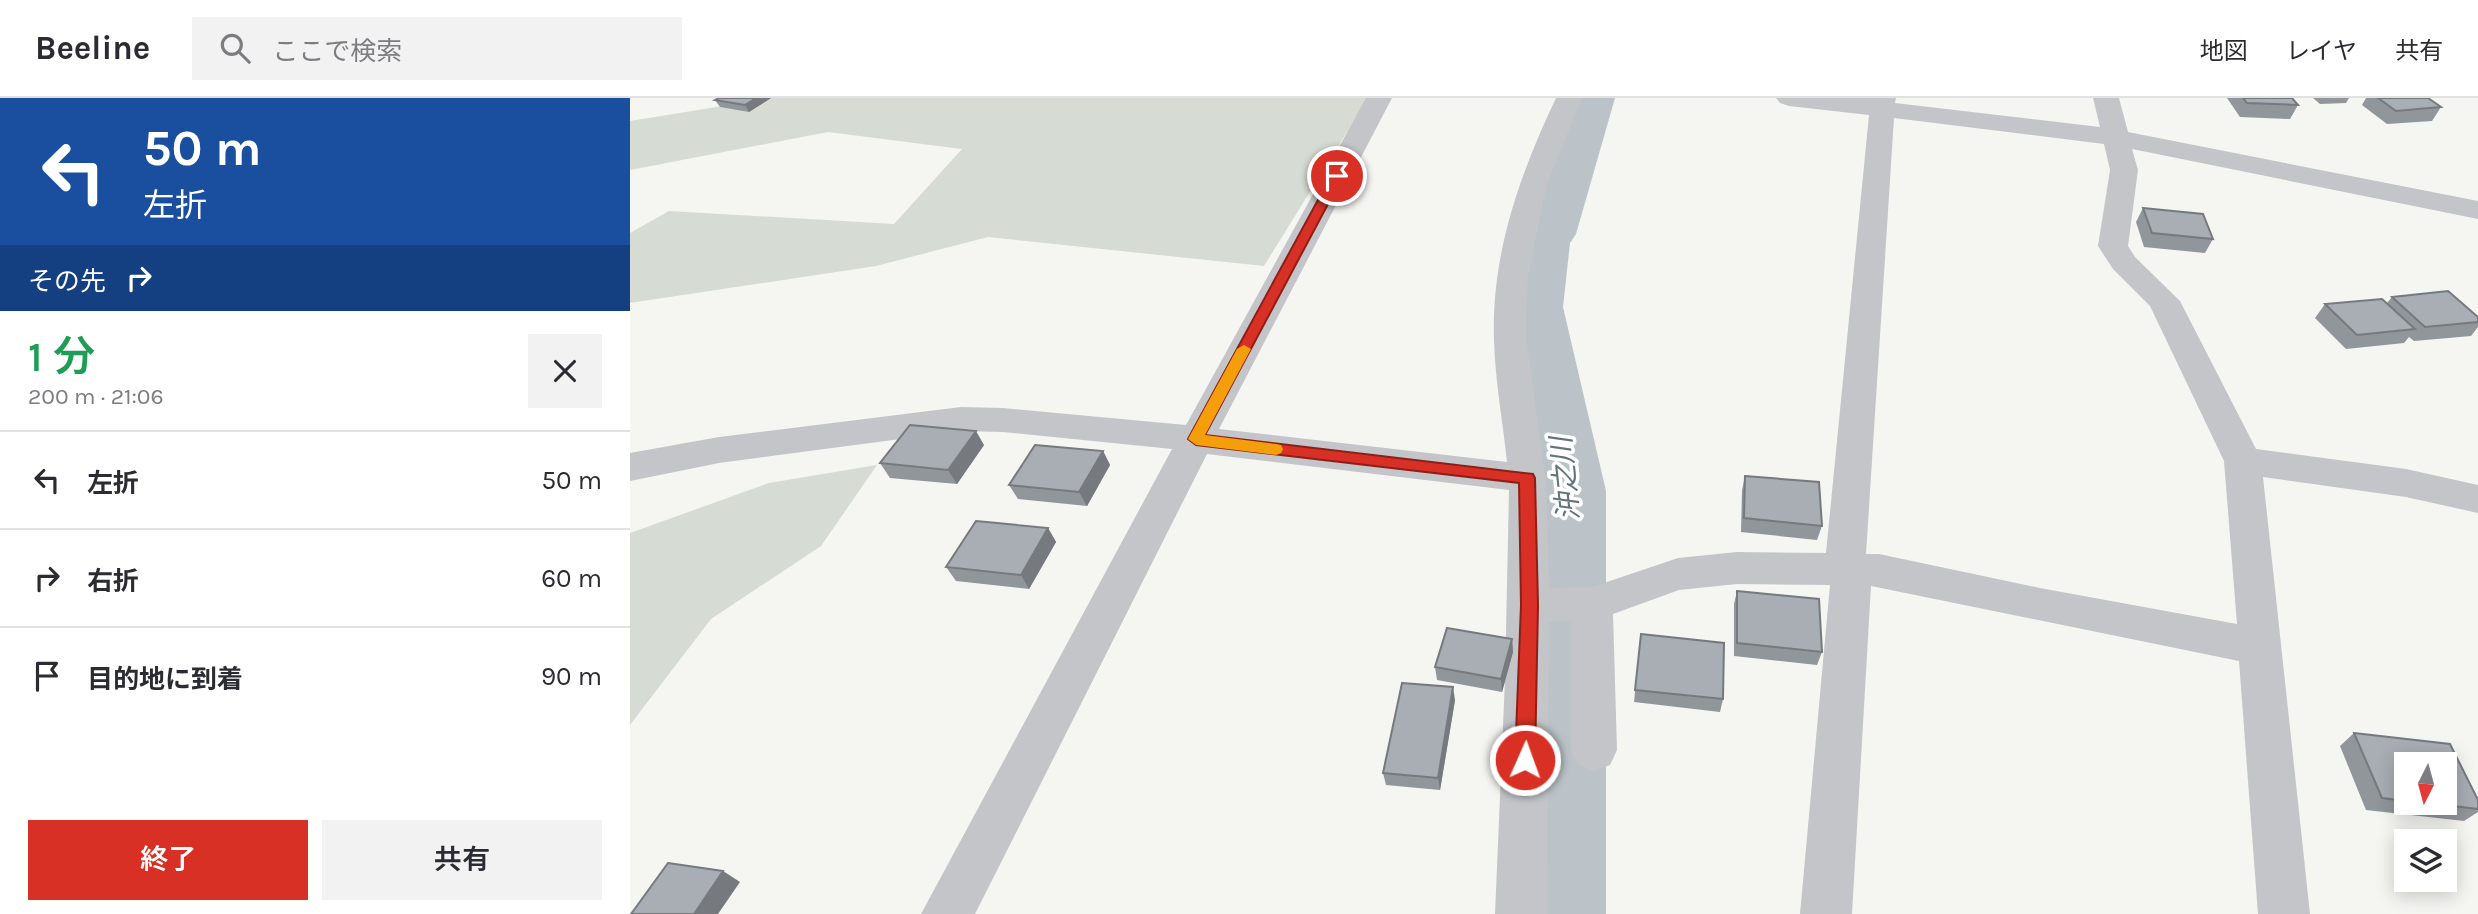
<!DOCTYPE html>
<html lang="ja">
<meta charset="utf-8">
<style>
body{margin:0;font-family:Karla,"Noto Sans JP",sans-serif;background:#f2f2f3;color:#2b2b33;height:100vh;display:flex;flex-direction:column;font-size:26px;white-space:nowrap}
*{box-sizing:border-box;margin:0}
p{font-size:23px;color:#7c7c81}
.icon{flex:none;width:38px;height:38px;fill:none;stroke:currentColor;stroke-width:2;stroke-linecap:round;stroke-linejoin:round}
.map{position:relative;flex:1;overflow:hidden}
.panel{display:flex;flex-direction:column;background:#fff;width:630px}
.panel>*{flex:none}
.hud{background:#1a4fa0;color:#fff;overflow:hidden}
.needle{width:46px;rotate:186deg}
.tools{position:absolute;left:1764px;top:654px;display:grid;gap:14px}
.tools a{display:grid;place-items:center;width:63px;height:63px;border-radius:0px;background:#fff;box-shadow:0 4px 18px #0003;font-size:35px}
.pin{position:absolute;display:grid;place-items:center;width:60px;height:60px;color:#fff;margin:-30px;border:4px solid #fff;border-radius:50%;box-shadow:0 2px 7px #0007}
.me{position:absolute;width:77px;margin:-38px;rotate:2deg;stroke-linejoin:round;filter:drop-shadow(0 0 5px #0008)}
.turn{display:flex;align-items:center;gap:24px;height:147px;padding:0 28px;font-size:32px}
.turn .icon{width:91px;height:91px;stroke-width:2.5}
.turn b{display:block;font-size:49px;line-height:60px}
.then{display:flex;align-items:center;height:66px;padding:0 28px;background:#0003;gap:14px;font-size:26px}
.round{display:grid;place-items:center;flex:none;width:74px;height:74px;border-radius:0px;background:#f2f2f3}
.head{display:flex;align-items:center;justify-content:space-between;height:119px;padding:0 28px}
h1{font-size:42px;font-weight:600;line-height:52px;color:#1e9e55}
.action{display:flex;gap:14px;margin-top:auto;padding:14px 28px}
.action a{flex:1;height:80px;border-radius:0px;background:#d93025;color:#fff;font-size:28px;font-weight:600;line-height:80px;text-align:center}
.action a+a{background:#f2f2f3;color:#2b2b33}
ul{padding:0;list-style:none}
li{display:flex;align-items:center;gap:21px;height:98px;padding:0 28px;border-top:2px solid #e1e1e2}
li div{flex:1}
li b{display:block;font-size:26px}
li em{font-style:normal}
header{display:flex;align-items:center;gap:42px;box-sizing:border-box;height:98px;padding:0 35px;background:#fff;border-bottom:2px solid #e1e1e2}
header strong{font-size:33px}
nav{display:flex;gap:38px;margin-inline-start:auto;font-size:24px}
.search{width:490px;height:63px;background:#f2f2f3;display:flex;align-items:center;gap:18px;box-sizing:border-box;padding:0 24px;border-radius:0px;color:#7c7c81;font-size:26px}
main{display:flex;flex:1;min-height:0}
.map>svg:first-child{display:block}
.green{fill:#d6dcd3}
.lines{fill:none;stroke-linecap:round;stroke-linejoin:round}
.river{fill:#bbc3c8;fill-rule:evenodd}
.minor{fill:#c3c5c9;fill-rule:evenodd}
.wall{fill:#91969b;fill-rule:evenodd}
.shaded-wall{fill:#767a7e}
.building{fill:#a9aeb4;stroke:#767a7e;stroke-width:2}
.route{fill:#d93025;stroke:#8d1f18;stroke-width:2}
.slow{fill:#f59e0b}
.labels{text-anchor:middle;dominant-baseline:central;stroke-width:7;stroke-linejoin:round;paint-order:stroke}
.water-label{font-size:28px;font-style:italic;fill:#63737d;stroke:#fff}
</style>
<header>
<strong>Beeline</strong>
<div class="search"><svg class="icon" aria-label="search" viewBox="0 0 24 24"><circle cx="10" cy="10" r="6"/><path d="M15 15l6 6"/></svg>ここで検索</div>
<nav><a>地図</a><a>レイヤ</a><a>共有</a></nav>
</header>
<main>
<section class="panel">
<div class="hud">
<div class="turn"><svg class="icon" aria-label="left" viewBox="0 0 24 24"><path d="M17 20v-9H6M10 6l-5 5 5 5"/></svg><div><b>50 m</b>左折</div></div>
<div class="then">その先<svg class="icon" aria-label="right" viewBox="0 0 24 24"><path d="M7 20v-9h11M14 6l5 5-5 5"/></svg></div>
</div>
<div class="head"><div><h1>1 分</h1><p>200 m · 21:06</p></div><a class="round"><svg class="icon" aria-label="close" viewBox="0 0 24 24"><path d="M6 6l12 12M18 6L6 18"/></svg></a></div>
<ul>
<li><svg class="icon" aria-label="left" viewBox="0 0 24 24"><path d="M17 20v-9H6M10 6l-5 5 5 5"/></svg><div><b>左折</b></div><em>50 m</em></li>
<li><svg class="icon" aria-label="right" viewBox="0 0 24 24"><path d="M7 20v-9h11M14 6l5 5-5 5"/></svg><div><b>右折</b></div><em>60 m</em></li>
<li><svg class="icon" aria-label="arrive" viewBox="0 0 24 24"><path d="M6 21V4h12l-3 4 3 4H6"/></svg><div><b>目的地に到着</b></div><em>90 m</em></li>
</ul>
<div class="action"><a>終了</a><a>共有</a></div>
</section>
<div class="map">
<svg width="1848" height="816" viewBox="0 0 1848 816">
<rect width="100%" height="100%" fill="#f5f5f2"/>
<g class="green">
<polygon points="124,0 738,0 634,168 358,139 246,168 0,205 0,135 39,113 264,126 332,51 198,34 0,72 0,23 111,5"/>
<polygon points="247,367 191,448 81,521 0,627 0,435 139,385"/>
</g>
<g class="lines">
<polygon class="river" points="941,0 985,0 946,136 940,145 933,209 976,393 976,816 884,816 908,393 877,209 888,143 895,132"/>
<path class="minor" d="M736 0H762L589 331 877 364C873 324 865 283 864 242 861 156 890 76 926 0H952L917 86 898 177 896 239 916 384 919 490 962 489 1048 460 1107 454 1196 455 1239 17 1159 8 1150 5 1146 0H1266L1265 5 1470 29 1463 0H1489L1498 34 1848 103V121L1502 51 1508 72 1498 148 1505 159 1550 203 1626 351 1776 371 1848 387V415L1776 399 1633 379 1680 816H1628L1609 563 1241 488 1222 816H1170L1200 487 1107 486 1049 492 983 516 987 652 980 667 964 673 948 667 941 652V523L919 524 917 816H865L875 581 879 392 577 356 345 816H291L542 351 373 334 331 333 89 365 0 383V355L89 339 331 309 373 310 556 327ZM1264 20 1474 46 1480 72 1468 148 1483 171 1520 208 1594 363 1607 526 1410 490 1249 456H1236Z"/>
</g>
<g class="wall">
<polygon points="141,0 119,14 90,9 85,2"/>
<polygon points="1597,0 1662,0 1668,7 1660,21 1610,19"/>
<polygon points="1683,0 1719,0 1716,5 1690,6"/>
<polygon points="1736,0 1798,0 1811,9 1802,23 1757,26 1732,7"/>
<polygon points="1513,110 1583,141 1575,155 1514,149 1506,124"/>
<polygon points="1762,199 1848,219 1848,229 1841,238 1784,243 1779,239 1774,245 1716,251 1685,220 1695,206 1757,205"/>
<polygon points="354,347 327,386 260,380 250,365"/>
<polygon points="473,353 480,367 457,408 388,401 379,387"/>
<polygon points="1115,378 1192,428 1187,442 1111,434 1112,392"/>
<polygon points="418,430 426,444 399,491 326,483 316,469"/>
<polygon points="1107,493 1192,554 1187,567 1104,558 1104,506"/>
<polygon points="1011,536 1093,601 1090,614 1004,604"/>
<polygon points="882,541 883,554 872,594 807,582 805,569"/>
<polygon points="825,602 810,692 756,687 753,675"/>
<path d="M1724 635 1848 702V714L1834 723 1736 712 1710 648ZM1776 667 1815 705H1776Z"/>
</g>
<g class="shaded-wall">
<polygon points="126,0 141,0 119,14 115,7"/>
<polygon points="346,333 354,347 327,386 318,372"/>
<polygon points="473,353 480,367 457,408 449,394"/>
<polygon points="418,430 426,444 399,491 391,477"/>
<polygon points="882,541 883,554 872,594 871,581"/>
<polygon points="823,589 825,602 810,692 808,680"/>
<polygon points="93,773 110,784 88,816 64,816"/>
</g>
<g class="building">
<polygon points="89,0 126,0 115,7 85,2"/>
<polygon points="1613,0 1662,0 1668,7 1617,5"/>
<polygon points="1748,0 1798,0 1811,9 1766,13"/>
<polygon points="1513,110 1573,116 1583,141 1522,135"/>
<polygon points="1818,193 1848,219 1848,224 1795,229 1762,199"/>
<polygon points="1752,201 1785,231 1727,237 1695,206"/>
<polygon points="280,327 346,333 318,372 250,365"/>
<polygon points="405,347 473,353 449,394 379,387"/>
<polygon points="1115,378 1189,384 1192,428 1114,420"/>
<polygon points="346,423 418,430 391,477 316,469"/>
<polygon points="1107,493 1189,501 1192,554 1107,545"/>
<polygon points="817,530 882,541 871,581 805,569"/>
<polygon points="1011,536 1094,545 1093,601 1005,592"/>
<polygon points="772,585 823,589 808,680 753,675"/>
<polygon points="1724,635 1820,646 1848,702 1848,711 1797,705 1815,705 1815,667 1776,667 1776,703 1752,700"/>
<polygon points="38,765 93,773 64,816 1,816"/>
</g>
<polygon class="route" points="707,75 713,78 575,337 903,376 905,380 908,507 905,662 902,668 895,670 888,668 885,662 891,507 889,385 566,347 558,341 701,78"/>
<polygon class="slow" points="614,247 621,251 575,337 646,346 651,347 653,351 651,355 646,357 566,347 558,341 607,251"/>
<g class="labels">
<g class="water-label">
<text transform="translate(935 381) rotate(-96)">沖之川</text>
</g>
</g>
</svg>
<div class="tools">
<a><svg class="needle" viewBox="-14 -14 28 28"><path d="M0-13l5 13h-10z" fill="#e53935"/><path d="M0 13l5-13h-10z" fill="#7c7c81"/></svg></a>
<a><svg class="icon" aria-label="layers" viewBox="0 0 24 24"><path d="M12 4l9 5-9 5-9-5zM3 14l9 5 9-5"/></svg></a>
</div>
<div class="pin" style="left:707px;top:78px;background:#d93025"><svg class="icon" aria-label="arrive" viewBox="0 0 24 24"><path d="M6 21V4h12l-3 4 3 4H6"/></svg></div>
<svg class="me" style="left:895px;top:662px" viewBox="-20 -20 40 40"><circle r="17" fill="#d93025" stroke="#fff" stroke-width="3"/><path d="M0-11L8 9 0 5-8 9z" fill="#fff"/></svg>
</div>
</main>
